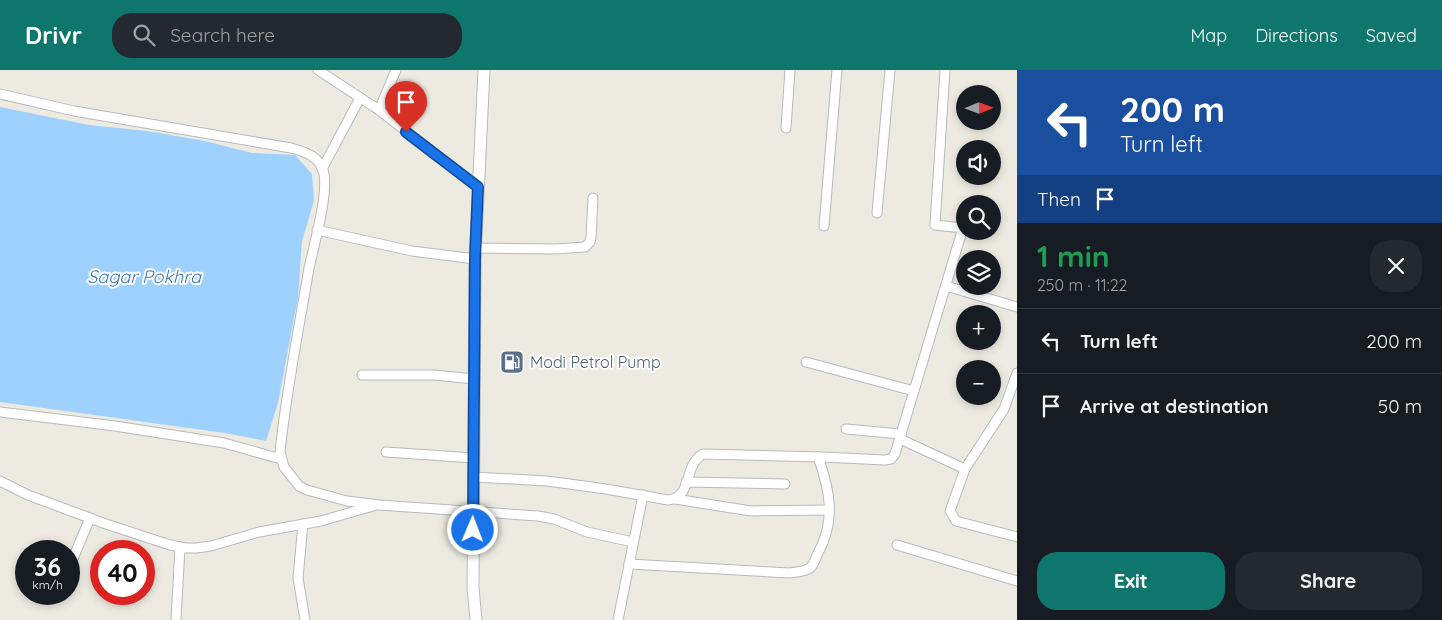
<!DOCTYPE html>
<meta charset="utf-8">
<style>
body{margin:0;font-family:Quicksand,sans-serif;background:#242831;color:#f1f3f6;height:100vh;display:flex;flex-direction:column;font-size:19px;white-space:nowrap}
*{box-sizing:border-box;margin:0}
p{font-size:16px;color:#9ea1a6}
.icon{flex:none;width:28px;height:28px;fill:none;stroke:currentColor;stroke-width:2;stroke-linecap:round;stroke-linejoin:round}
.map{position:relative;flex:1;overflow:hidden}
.panel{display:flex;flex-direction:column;background:#171b24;width:425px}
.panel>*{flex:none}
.hud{background:#1a4fa0;color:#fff;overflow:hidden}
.needle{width:32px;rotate:89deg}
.fabs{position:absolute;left:956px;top:15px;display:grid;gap:10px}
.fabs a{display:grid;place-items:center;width:45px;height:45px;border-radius:50%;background:#171b24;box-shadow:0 2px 8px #0003;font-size:25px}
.speed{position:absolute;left:15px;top:470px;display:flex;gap:10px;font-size:25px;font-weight:700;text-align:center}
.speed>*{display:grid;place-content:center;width:65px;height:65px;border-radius:50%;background:#171b24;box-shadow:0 2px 8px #0003;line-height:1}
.speed small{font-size:12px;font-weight:400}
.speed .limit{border:8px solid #d22;background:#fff;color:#111}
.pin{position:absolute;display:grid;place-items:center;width:42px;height:42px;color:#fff;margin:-51px -21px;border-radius:50% 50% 50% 0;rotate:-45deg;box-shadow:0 0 5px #0007}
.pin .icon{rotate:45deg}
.me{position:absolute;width:55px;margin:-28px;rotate:1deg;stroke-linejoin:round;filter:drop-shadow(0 0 4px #0008)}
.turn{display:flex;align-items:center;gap:18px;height:105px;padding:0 20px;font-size:22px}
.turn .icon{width:65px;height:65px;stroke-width:2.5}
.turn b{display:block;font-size:35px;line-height:42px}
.then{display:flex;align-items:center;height:48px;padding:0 20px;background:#0003;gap:10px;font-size:19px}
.round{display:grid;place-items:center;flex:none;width:52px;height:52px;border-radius:20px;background:#242831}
.head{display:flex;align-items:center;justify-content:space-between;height:85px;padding:0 20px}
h1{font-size:30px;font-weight:800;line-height:38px;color:#1e9e55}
.button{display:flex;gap:10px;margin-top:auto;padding:10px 20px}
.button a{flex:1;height:58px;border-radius:20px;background:#0f766e;color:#fff;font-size:20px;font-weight:800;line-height:58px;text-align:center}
.button a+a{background:#242831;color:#f1f3f6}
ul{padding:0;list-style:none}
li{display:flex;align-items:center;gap:15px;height:65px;padding:0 20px;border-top:1px solid #363941}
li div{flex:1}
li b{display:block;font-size:19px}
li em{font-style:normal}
header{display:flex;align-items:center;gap:30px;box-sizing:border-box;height:70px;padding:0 25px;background:#0f766e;color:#fff}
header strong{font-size:24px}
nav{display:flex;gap:28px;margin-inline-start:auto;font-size:18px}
.search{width:350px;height:45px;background:#242831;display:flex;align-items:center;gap:12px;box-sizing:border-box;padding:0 18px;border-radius:20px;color:#9ea1a6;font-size:19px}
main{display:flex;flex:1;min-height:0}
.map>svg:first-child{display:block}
.water{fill:#9fd1ff}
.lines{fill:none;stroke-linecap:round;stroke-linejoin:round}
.minor-casing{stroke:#b7b9be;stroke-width:11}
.tertiary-casing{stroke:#b7b9be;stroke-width:13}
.minor{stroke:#fff;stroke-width:9}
.tertiary{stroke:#fff;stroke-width:11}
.route-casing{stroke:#114b97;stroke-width:12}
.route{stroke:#1a73e8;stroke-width:9}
.labels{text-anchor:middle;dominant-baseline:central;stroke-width:4;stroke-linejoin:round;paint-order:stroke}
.service-label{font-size:16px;fill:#4e5e75;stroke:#fff;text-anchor:start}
.water-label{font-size:18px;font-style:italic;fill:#3e75ba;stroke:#fff}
</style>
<header>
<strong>Drivr</strong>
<div class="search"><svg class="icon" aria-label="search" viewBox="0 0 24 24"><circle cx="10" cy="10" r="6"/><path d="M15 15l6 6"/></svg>Search here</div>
<nav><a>Map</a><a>Directions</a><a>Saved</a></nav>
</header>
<main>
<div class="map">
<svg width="1017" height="550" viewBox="0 0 1017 550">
<rect width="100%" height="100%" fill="#edebe1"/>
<polygon class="water" points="0,37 89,55 147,61 205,71 252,83 295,85 312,104 314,131 302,171 298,227 278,333 266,371 225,363 0,332"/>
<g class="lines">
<g class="minor-casing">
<g id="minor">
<polyline points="318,0 379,40 478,117"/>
<path d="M0 24 74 41 291 78C306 82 321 87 324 104 328 126 314 175 309 198 299 258 286 322 280 382L284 397 299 416 307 420 347 431 379 435 538 446 554 449 587 462 633 472"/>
<polyline points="379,40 396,0"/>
<polyline points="786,58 790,0"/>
<polyline points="322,99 360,28"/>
<polyline points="877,143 890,0"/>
<polyline points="824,156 837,0"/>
<polyline points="317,160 412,181 475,189"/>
<polyline points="475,178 555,179 585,177 590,172 591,167 593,128"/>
<polyline points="946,216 1017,237"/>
<polyline points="806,292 914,321"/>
<polyline points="362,305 435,305 474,309"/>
<polyline points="0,342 115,356 224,373 281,389"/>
<polyline points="846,359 901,364"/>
<polyline points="900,369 965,399 1004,339 1017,303"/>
<polyline points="386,382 474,388"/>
<polyline points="965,399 950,441 956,451 1017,467"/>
<path d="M474 407 547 411 606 419 668 430C693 428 683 395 703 384L822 387 885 390 891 389 895 384 901 364 963 158 935 155 945 0"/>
<polyline points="0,411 28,425 106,454 170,475 185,478 196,478 211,476 259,462 321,451 373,436"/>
<polyline points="686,412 785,414"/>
<polyline points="675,429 751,441 829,440"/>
<polyline points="303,454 298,508 305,550"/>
<polyline points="897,475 1017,511"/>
<path d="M629 494 789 503C795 502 806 502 811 497 814 494 816 487 818 483 836 451 830 420 818 387"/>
<polyline points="69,498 90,448"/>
<polyline points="176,550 180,477"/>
<polyline points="618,550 643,425"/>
</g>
</g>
<g class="tertiary-casing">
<polyline id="tertiary" points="476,550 473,518 475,189 484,0"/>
</g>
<use href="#minor" class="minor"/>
<use href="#tertiary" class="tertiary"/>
</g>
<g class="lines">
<g class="route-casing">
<polyline id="route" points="406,62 478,117 475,189 473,460"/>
</g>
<use href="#route" class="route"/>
</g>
<defs>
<g id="fuel-square" transform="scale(1.25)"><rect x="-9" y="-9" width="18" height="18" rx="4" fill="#5c6f8a" stroke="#fff"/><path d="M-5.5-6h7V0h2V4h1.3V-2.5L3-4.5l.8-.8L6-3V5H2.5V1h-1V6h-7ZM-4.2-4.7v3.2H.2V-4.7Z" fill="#fff"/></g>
</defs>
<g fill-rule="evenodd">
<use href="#fuel-square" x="512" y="292"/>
</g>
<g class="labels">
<g class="service-label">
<text x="530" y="292">Modi Petrol Pump</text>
</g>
<g class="water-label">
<text x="144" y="206">Sagar Pokhra</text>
</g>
</g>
</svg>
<div class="fabs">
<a><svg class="needle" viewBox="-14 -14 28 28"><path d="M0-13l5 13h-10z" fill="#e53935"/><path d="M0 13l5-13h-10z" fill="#9ea1a6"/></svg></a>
<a><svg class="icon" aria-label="sound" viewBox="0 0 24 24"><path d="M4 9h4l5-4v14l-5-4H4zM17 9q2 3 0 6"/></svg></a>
<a><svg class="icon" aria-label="search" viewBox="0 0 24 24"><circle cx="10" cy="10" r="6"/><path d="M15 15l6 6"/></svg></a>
<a><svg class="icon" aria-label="layers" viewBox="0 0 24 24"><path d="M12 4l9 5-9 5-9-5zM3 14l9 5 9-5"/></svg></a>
<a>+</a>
<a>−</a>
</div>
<div class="speed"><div>36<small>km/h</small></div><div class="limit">40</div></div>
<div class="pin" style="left:406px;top:62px;background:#d93025"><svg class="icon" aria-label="arrive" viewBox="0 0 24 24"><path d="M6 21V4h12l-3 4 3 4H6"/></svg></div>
<svg class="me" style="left:473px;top:460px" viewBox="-20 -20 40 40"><circle r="17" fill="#1a73e8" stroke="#fff" stroke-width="3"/><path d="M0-11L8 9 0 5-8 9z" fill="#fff"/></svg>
</div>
<section class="panel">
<div class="hud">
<div class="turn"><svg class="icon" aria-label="left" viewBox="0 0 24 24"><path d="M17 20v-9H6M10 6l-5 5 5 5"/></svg><div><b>200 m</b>Turn left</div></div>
<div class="then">Then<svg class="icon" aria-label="arrive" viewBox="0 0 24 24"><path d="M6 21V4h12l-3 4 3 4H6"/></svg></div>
</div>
<div class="head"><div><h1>1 min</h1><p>250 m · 11:22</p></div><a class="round"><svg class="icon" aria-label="close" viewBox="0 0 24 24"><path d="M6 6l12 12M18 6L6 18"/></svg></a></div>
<ul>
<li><svg class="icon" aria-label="left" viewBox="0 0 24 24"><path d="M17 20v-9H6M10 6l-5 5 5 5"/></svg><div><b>Turn left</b></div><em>200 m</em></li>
<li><svg class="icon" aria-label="arrive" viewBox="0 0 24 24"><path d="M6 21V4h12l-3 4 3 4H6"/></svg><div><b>Arrive at destination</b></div><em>50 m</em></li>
</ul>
<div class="button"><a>Exit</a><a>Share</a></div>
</section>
</main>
